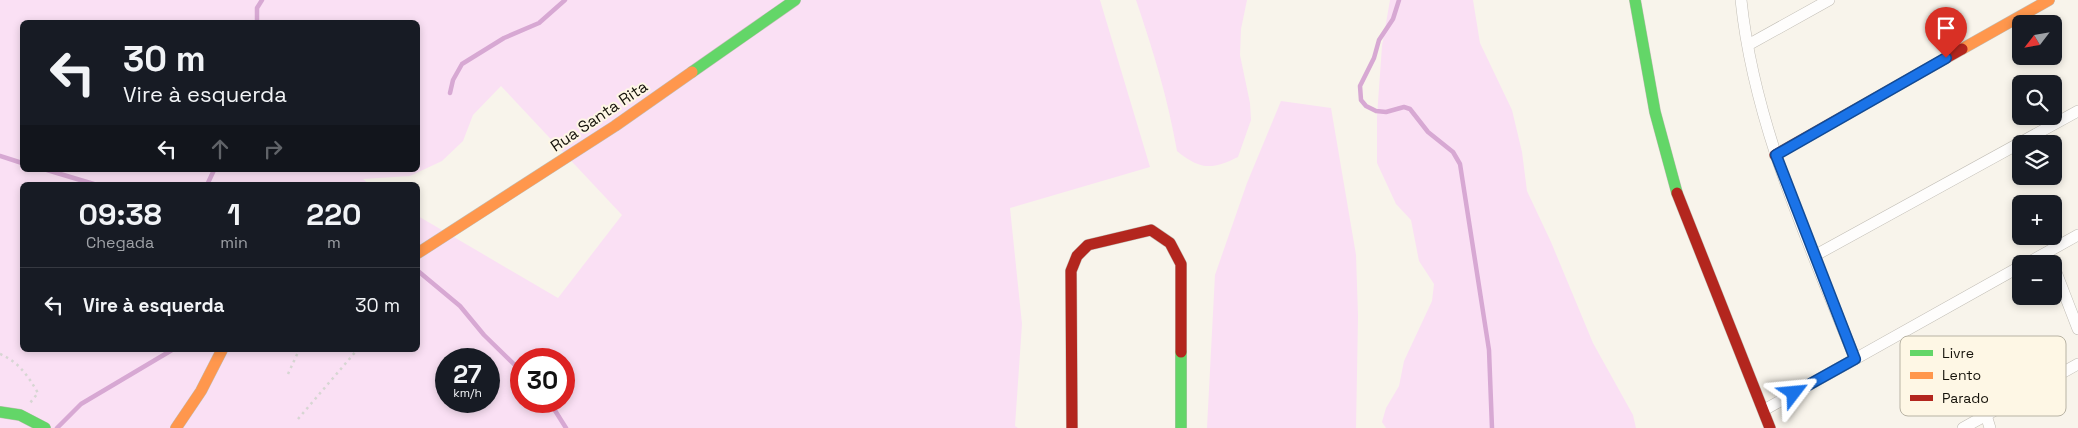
<!DOCTYPE html>
<html lang="pt">
<meta charset="utf-8">
<style>
body{margin:0;font-family:"Space Grotesk",sans-serif;background:#20242c;color:#f1f3f6;height:100vh;display:flex;flex-direction:column;font-size:19px;white-space:nowrap}
*{box-sizing:border-box;margin:0}
p{font-size:16px;color:#9ea1a6}
.icon{flex:none;width:28px;height:28px;fill:none;stroke:currentColor;stroke-width:2;stroke-linecap:round;stroke-linejoin:round}
.map{position:relative;flex:1;overflow:hidden}
.sheet{position:absolute;left:20px;top:182px;width:400px;height:170px;display:flex;flex-direction:column;background:#171b24;border-radius:8px;box-shadow:0 2px 8px #0003}
.sheet>*{flex:none}
.guide{position:absolute;left:20px;top:20px;width:400px;height:152px;border-radius:8px;box-shadow:0 2px 8px #0003;background:#171b24;color:#f1f3f6;overflow:hidden}
.needle{width:32px;rotate:239deg}
.controls{position:absolute;left:2012px;top:15px;display:grid;gap:10px}
.controls a{display:grid;place-items:center;width:50px;height:50px;border-radius:8px;background:#171b24;box-shadow:0 2px 8px #0003;font-size:25px}
.speed{position:absolute;left:435px;top:348px;display:flex;gap:10px;font-size:25px;font-weight:700;text-align:center}
.speed>*{display:grid;place-content:center;width:65px;height:65px;border-radius:50%;background:#171b24;box-shadow:0 2px 8px #0003;line-height:1}
.speed small{font-size:12px;font-weight:400}
.speed .limit{border:8px solid #d22;background:#fff;color:#111}
.pin{position:absolute;display:grid;place-items:center;width:42px;height:42px;color:#fff;margin:-51px -21px;border-radius:50% 50% 50% 0;rotate:-45deg;box-shadow:0 0 5px #0007}
.pin .icon{rotate:45deg}
.me{position:absolute;width:55px;margin:-28px;rotate:61deg;stroke-linejoin:round;filter:drop-shadow(0 0 4px #0008)}
.turn{display:flex;align-items:center;gap:18px;height:105px;padding:0 20px;font-size:22px}
.turn .icon{width:65px;height:65px;stroke-width:2.5}
.turn b{display:block;font-size:35px;line-height:42px}
.lanes{display:flex;align-items:center;height:48px;padding:0 20px;background:#0003;justify-content:center;gap:25px;direction:ltr}
.lanes .off{opacity:.35}
.eta{display:flex;justify-content:space-evenly;align-items:center;height:85px;text-align:center}
.eta b{font-size:30px;font-weight:700;line-height:35px}
ul{padding:0;list-style:none}
li{display:flex;align-items:center;gap:15px;height:75px;padding:0 20px;border-top:1px solid #363941}
li div{flex:1}
li b{display:block;font-size:19px}
li em{font-style:normal}
.map>svg:first-child{display:block}
.green{fill:#fae0f4;fill-rule:evenodd}
.lines{fill:none;stroke-linecap:round;stroke-linejoin:round}
.stream{stroke:#d7a8d3;stroke-width:4.5}
.street-casing{stroke:#c1bdb5;stroke-width:12}
.fast-casing{stroke:#c1bdb5;stroke-width:12}
.slow-casing{stroke:#c1bdb5;stroke-width:12}
.jam-casing{stroke:#c1bdb5;stroke-width:12}
.path{stroke:#d7d6d3;stroke-width:2.5;stroke-dasharray:2.5 4;stroke-linecap:butt}
.street{stroke:#fefdfc;stroke-width:11}
.fast{stroke:#63d668;stroke-width:11}
.slow{stroke:#ff974d;stroke-width:11}
.jam{stroke:#b3261e;stroke-width:11}
.route-casing{stroke:#114b97;stroke-width:12}
.route{stroke:#1a73e8;stroke-width:9}
.labels{text-anchor:middle;dominant-baseline:central;stroke-width:4;stroke-linejoin:round;paint-order:stroke}
.street-label{font-size:16px;fill:#16130b;stroke:#fef7e5}
.key{fill:#fef7e5;stroke:#b8b3a4;stroke-width:1}
.key-label{font-size:14px;fill:#16130b}
</style>
<div class="map">
<svg width="2078" height="428" viewBox="0 0 2078 428">
<rect width="100%" height="100%" fill="#f8f4eb"/>
<g class="green">
<path d="M0 0H1100L1150 167 1010 208 1022 324 1015 426 1018 428H0ZM22 22H418V170H22ZM501 86 622 215 558 298 418 216V350H22V185H370L363 179 410 176 442 161 463 141 473 115ZM446 359H489V401H446ZM521 359H564V401H521Z"/>
<path d="M1136 0H1247L1241 29 1240 55 1250 103 1251 120 1238 157C1212 170 1200 170 1177 151 1168 99 1153 50 1136 0Z"/>
<polygon points="1390,0 1473,0 1480,43 1512,110 1522,152 1527,191 1551,242 1593,343 1633,415 1636,428 1386,428 1382,422 1386,408 1399,386 1404,361 1432,301 1434,284 1419,261 1411,220 1396,204 1377,163 1377,116 1382,46"/>
<polygon points="1281,101 1331,108 1356,255 1358,316 1356,428 1207,428 1215,275 1247,183"/>
</g>
<g class="lines">
<g class="stream">
<polyline points="1399,0 1393,19 1379,40 1374,58 1360,86 1361,100 1366,106 1376,111 1386,112 1404,107 1410,109 1428,132 1453,152 1460,164 1489,350 1492,428"/>
<polyline points="257,22 257,8 262,0"/>
<polyline points="450,93 453,80 462,64 504,38 539,23 565,0"/>
<polyline points="0,156 22,163"/>
<polyline points="47,170 97,185"/>
<polyline points="207,185 214,170"/>
<polyline points="418,271 460,306 484,335 521,371"/>
<polyline points="549,401 566,428"/>
<polyline points="57,428 81,404 172,350"/>
</g>
<g class="street-casing">
<g id="street">
<path d="M1741 0C1754 126 1809 243 1855 359"/>
<polyline points="1748,45 1829,0"/>
<polyline points="1814,256 2078,111"/>
<polyline points="2026,264 2078,235"/>
<polyline points="2054,267 2078,329"/>
<polyline points="1764,410 2021,266"/>
<polyline points="1986,415 1990,428"/>
<polyline points="1963,428 2078,364"/>
</g>
</g>
<g class="fast-casing">
<g id="fast">
<polyline points="1635,0 1655,112 1677,193"/>
<polyline points="692,72 795,0"/>
<polyline points="1181,352 1181,428"/>
<polyline points="0,412 20,415 45,428"/>
</g>
</g>
<g class="slow-casing">
<g id="slow">
<polyline points="1962,49 2049,0"/>
<polyline points="418,253 615,126 692,72"/>
<polyline points="176,428 201,391 222,350"/>
</g>
</g>
<g class="jam-casing">
<g id="jam">
<polyline points="1775,155 1962,49"/>
<polyline points="1677,193 1770,428"/>
<polyline points="1072,428 1071,271 1077,256 1088,245 1151,230 1170,243 1181,264 1181,352"/>
</g>
</g>
<g class="path">
<path d="M0 354C19 362 28 376 38 393L30 403"/>
<polyline points="288,374 299,350"/>
<polyline points="298,419 357,350"/>
</g>
<use href="#street" class="street"/>
<use href="#fast" class="fast"/>
<use href="#slow" class="slow"/>
<use href="#jam" class="jam"/>
</g>
<g class="lines">
<g class="route-casing">
<polyline id="route" points="1794,393 1855,359 1776,155 1946,58"/>
</g>
<use href="#route" class="route"/>
</g>
<g class="labels">
<g class="street-label">
<text transform="translate(599 116) rotate(-34)">Rua Santa Rita</text>
</g>
</g>
<rect x="1900" y="336" width="166" height="80" rx="8" class="key"/>
<rect x="1910" y="350" width="23" height="6" fill="#63d668"/>
<rect x="1910" y="372" width="23" height="7" fill="#ff974d"/>
<rect x="1910" y="395" width="23" height="6" fill="#b3261e"/>
<g class="key-label">
<text x="1942" y="358">Livre</text>
<text x="1942" y="380">Lento</text>
<text x="1942" y="403">Parado</text>
</g>
</svg>
<div class="controls">
<a><svg class="needle" viewBox="-14 -14 28 28"><path d="M0-13l5 13h-10z" fill="#e53935"/><path d="M0 13l5-13h-10z" fill="#9ea1a6"/></svg></a>
<a><svg class="icon" aria-label="search" viewBox="0 0 24 24"><circle cx="10" cy="10" r="6"/><path d="M15 15l6 6"/></svg></a>
<a><svg class="icon" aria-label="layers" viewBox="0 0 24 24"><path d="M12 4l9 5-9 5-9-5zM3 14l9 5 9-5"/></svg></a>
<a>+</a>
<a>−</a>
</div>
<div class="speed"><div>27<small>km/h</small></div><div class="limit">30</div></div>
<div class="pin" style="left:1946px;top:58px;background:#d93025"><svg class="icon" aria-label="arrive" viewBox="0 0 24 24"><path d="M6 21V4h12l-3 4 3 4H6"/></svg></div>
<svg class="me" style="left:1794px;top:393px" viewBox="-20 -20 40 40"><path d="M0-17L14 15 0 8-14 15z" fill="#1a73e8" stroke="#fff" stroke-width="4"/></svg>
<div class="guide">
<div class="turn"><svg class="icon" aria-label="left" viewBox="0 0 24 24"><path d="M17 20v-9H6M10 6l-5 5 5 5"/></svg><div><b>30 m</b>Vire à esquerda</div></div>
<div class="lanes"><svg class="icon" aria-label="left" viewBox="0 0 24 24"><path d="M17 20v-9H6M10 6l-5 5 5 5"/></svg><svg class="icon off" aria-label="ahead" viewBox="0 0 24 24"><path d="M12 20V5M6 11l6-6 6 6"/></svg><svg class="icon off" aria-label="right" viewBox="0 0 24 24"><path d="M7 20v-9h11M14 6l5 5-5 5"/></svg></div>
</div>
<section class="sheet">
<div class="eta">
<div><b>09:38</b><p>Chegada</p></div>
<div><b>1</b><p>min</p></div>
<div><b>220</b><p>m</p></div>
</div>
<ul>
<li><svg class="icon" aria-label="left" viewBox="0 0 24 24"><path d="M17 20v-9H6M10 6l-5 5 5 5"/></svg><div><b>Vire à esquerda</b></div><em>30 m</em></li>
</ul>
</section>
</div>
